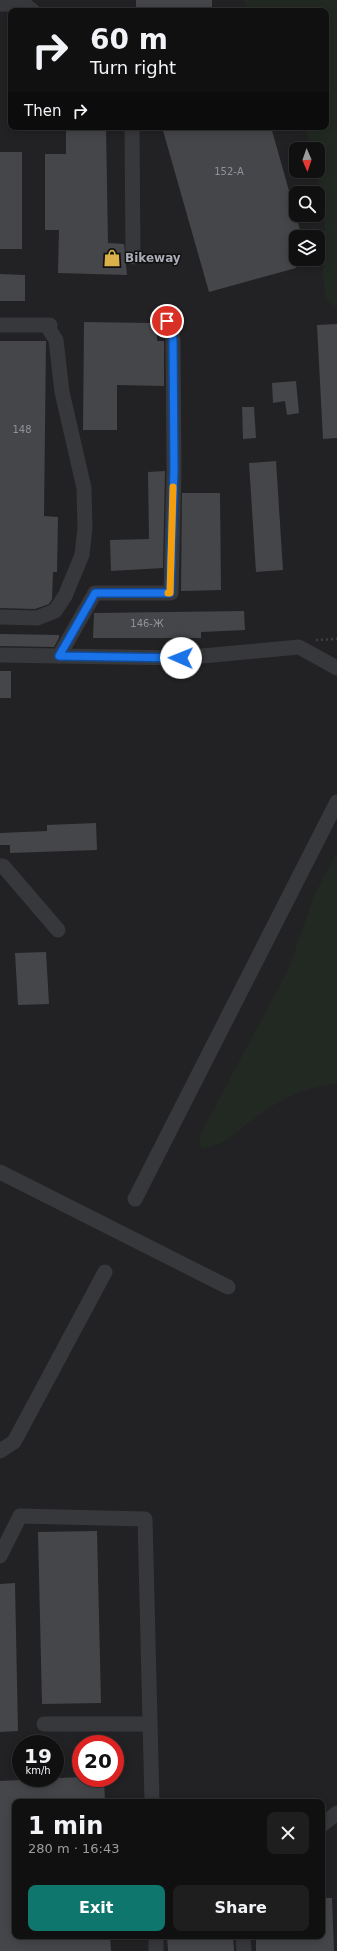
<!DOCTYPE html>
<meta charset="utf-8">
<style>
body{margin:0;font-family:"DejaVu Sans",sans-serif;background:#1e1e1f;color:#f1f3f6;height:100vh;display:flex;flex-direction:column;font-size:15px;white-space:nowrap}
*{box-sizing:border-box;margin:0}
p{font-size:13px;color:#9c9d9f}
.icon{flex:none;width:22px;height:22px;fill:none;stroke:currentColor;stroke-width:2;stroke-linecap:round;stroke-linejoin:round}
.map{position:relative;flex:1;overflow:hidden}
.panel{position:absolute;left:12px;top:1799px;width:313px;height:140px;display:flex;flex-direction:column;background:#101011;border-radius:8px;box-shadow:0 2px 10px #0003,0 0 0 1px #303031}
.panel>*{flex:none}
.top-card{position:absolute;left:8px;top:8px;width:321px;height:122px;border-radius:8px;box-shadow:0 2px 10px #0003,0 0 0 1px #303031;background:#101011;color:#f1f3f6;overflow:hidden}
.needle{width:26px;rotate:178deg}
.tools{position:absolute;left:289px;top:142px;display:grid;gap:8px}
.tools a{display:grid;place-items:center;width:36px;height:36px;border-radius:8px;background:#101011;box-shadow:0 2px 10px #0003,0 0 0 1px #303031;font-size:20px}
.speed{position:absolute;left:12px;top:1735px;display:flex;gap:8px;font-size:20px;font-weight:700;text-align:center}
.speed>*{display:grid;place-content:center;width:52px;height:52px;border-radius:50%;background:#101011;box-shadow:0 2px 10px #0003,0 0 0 1px #303031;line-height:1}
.speed small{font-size:10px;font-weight:400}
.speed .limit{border:6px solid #d22;background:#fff;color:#111}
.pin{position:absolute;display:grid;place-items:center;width:34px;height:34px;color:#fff;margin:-17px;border:2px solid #fff;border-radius:50%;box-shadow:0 1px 4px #0007}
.me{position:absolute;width:44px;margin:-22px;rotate:271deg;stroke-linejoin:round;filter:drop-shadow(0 0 3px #0008)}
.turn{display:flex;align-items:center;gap:14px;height:84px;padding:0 16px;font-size:18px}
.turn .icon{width:52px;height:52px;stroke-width:2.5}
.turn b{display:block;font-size:28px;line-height:34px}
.then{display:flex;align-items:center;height:38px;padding:0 16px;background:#0003;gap:8px;font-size:15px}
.round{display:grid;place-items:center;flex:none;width:42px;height:42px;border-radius:8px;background:#1e1e1f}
.overview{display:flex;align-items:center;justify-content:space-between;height:68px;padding:0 16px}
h1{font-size:24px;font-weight:600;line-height:30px}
.cta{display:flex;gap:8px;margin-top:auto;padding:8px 16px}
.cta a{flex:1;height:46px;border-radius:8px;background:#0f766e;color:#fff;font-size:16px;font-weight:600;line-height:46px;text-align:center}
.cta a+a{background:#1e1e1f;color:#f1f3f6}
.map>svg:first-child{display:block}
.built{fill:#222224;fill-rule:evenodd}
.green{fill:#222923}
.building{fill:#45464a}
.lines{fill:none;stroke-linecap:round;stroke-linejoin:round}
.path{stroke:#3d3f43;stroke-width:2.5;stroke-dasharray:2 3;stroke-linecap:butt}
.minor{stroke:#37383c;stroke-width:15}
.route-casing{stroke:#114b97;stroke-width:10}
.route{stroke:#1a73e8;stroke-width:7}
.slow{stroke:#f59e0b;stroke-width:7}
.labels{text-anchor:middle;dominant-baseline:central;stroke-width:3;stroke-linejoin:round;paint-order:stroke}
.number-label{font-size:10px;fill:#90929b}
.poi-label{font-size:12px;font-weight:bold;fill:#a9acb6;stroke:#111112;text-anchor:start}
</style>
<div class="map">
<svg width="337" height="1951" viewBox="0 0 337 1951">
<rect width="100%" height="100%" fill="#161617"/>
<path class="built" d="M0 0H337V1951H0ZM11 11H326V127H11ZM296 149H318V171H296ZM296 193H318V215H296ZM296 237H318V259H296ZM21 1744H55V1778H21ZM81 1744H115V1778H81ZM15 1802H322V1936H15Z"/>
<g class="green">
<polygon points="243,0 337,0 337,310 325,298 323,272 325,213 315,171 318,171 318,149 310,149 306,127 326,127 326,11 248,11"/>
<path d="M337 852V1084C305 1087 284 1098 257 1116 240 1128 225 1147 202 1148L199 1142 201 1133 289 968 314 895Z"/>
</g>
<g class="building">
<rect x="136" y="0" width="76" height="11"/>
<polygon points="66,127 106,127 108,243 124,244 127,275 58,273 59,230 45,230 45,154 66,154"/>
<polygon points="162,127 271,127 302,237 296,237 296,268 209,292"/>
<rect x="0" y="152" width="22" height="97"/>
<polygon points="0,274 25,275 25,301 0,301"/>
<polygon points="84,322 150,323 157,327 157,341 164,341 164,386 117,385 117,430 83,430"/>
<polygon points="337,324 337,438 323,439 317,325"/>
<polygon points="0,341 46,341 44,516 58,517 57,572 53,572 52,599 49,604 35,609 0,608"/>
<polygon points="296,381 299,413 287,415 285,401 273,403 272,383"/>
<polygon points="242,407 254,407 256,438 243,439"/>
<polygon points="276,461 283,570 256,572 249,463"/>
<polygon points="165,471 163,568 111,571 110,540 149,539 148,472"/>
<polygon points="182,493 220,493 221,590 181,591"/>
<polygon points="244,611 245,630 201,632 201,638 93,638 94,613"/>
<polygon points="0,634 59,635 59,638 54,647 0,646"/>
<rect x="0" y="671" width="11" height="27"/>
<polygon points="96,823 97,850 10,853 10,845 0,845 0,833 47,831 47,825"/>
<polygon points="46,952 49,1004 18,1005 15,953"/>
<polygon points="97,1531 101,1703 42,1704 38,1532"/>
<polygon points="15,1583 18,1731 0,1732 0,1584"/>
<polygon points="81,1777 104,1778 105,1802 15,1802 15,1936 110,1936 111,1951 0,1951 0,1781"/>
<polygon points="322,1898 332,1898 334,1951 256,1951 256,1936 322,1936"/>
<polygon points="167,1936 233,1936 234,1951 168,1951"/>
</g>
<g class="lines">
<polyline class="path" points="316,640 337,639"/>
<g class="minor">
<polyline points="0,4 24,4 33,11"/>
<polyline points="132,127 133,257"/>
<polyline points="0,325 50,325 49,329 56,340 62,392 84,488 85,528 82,555 65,596 55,611 37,618 0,617"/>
<polyline points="0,655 181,658 299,647 337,668"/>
<polyline points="59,656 95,593 171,593 174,470 173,339 167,321 157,318"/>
<polyline points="0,866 3,866 58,930"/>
<polyline points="0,1172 228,1287"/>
<polyline points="135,1199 337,802"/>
<polyline points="0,1451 14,1442 105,1272"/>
<polyline points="0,1556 20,1516 145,1519 152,1802"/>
<polyline points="44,1724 150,1724"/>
<polyline points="322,1825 337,1813"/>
<polyline points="156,1936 156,1951"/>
<polyline points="243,1936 244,1951"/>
</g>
</g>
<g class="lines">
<g class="route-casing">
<polyline id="route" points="167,321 173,339 174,470 170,593 95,593 59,656 181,658"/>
</g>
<use href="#route" class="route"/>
<polyline class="slow" points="168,593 170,593 173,487"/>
</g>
<defs>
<g id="shop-bare" transform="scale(1.38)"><path d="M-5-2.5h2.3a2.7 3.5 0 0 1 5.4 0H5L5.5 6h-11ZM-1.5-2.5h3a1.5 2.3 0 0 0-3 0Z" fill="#dcb149" stroke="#111112" stroke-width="2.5" paint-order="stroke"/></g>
</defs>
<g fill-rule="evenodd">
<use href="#shop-bare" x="112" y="258"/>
</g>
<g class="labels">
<g class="number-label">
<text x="229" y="171">152-А</text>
<text x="22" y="429">148</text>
<text x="147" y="623">146-Ж</text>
</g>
<g class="poi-label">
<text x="125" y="258">Bikeway</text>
</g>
</g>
</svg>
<div class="tools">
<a><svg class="needle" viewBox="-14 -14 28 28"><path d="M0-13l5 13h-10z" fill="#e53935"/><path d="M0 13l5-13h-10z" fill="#9c9d9f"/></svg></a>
<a><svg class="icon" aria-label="search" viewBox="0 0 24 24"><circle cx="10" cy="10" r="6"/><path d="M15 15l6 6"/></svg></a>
<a><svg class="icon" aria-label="layers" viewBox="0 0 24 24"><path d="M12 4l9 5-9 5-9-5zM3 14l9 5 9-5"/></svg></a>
</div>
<div class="speed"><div>19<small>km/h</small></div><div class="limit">20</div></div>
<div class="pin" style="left:167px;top:321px;background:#d93025"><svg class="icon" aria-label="arrive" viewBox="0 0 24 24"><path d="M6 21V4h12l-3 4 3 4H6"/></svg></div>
<svg class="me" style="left:181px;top:658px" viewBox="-20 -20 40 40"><circle r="19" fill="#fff"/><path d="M0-13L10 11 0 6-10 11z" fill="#1a73e8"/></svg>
<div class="top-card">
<div class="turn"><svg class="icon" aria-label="right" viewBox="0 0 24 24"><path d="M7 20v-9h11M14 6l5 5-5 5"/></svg><div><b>60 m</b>Turn right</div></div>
<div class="then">Then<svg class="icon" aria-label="right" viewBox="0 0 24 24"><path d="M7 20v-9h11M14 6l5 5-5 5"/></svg></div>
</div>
<section class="panel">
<div class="overview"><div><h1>1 min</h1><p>280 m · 16:43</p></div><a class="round"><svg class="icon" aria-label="close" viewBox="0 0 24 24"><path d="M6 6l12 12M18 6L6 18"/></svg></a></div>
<div class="cta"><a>Exit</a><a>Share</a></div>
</section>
</div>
